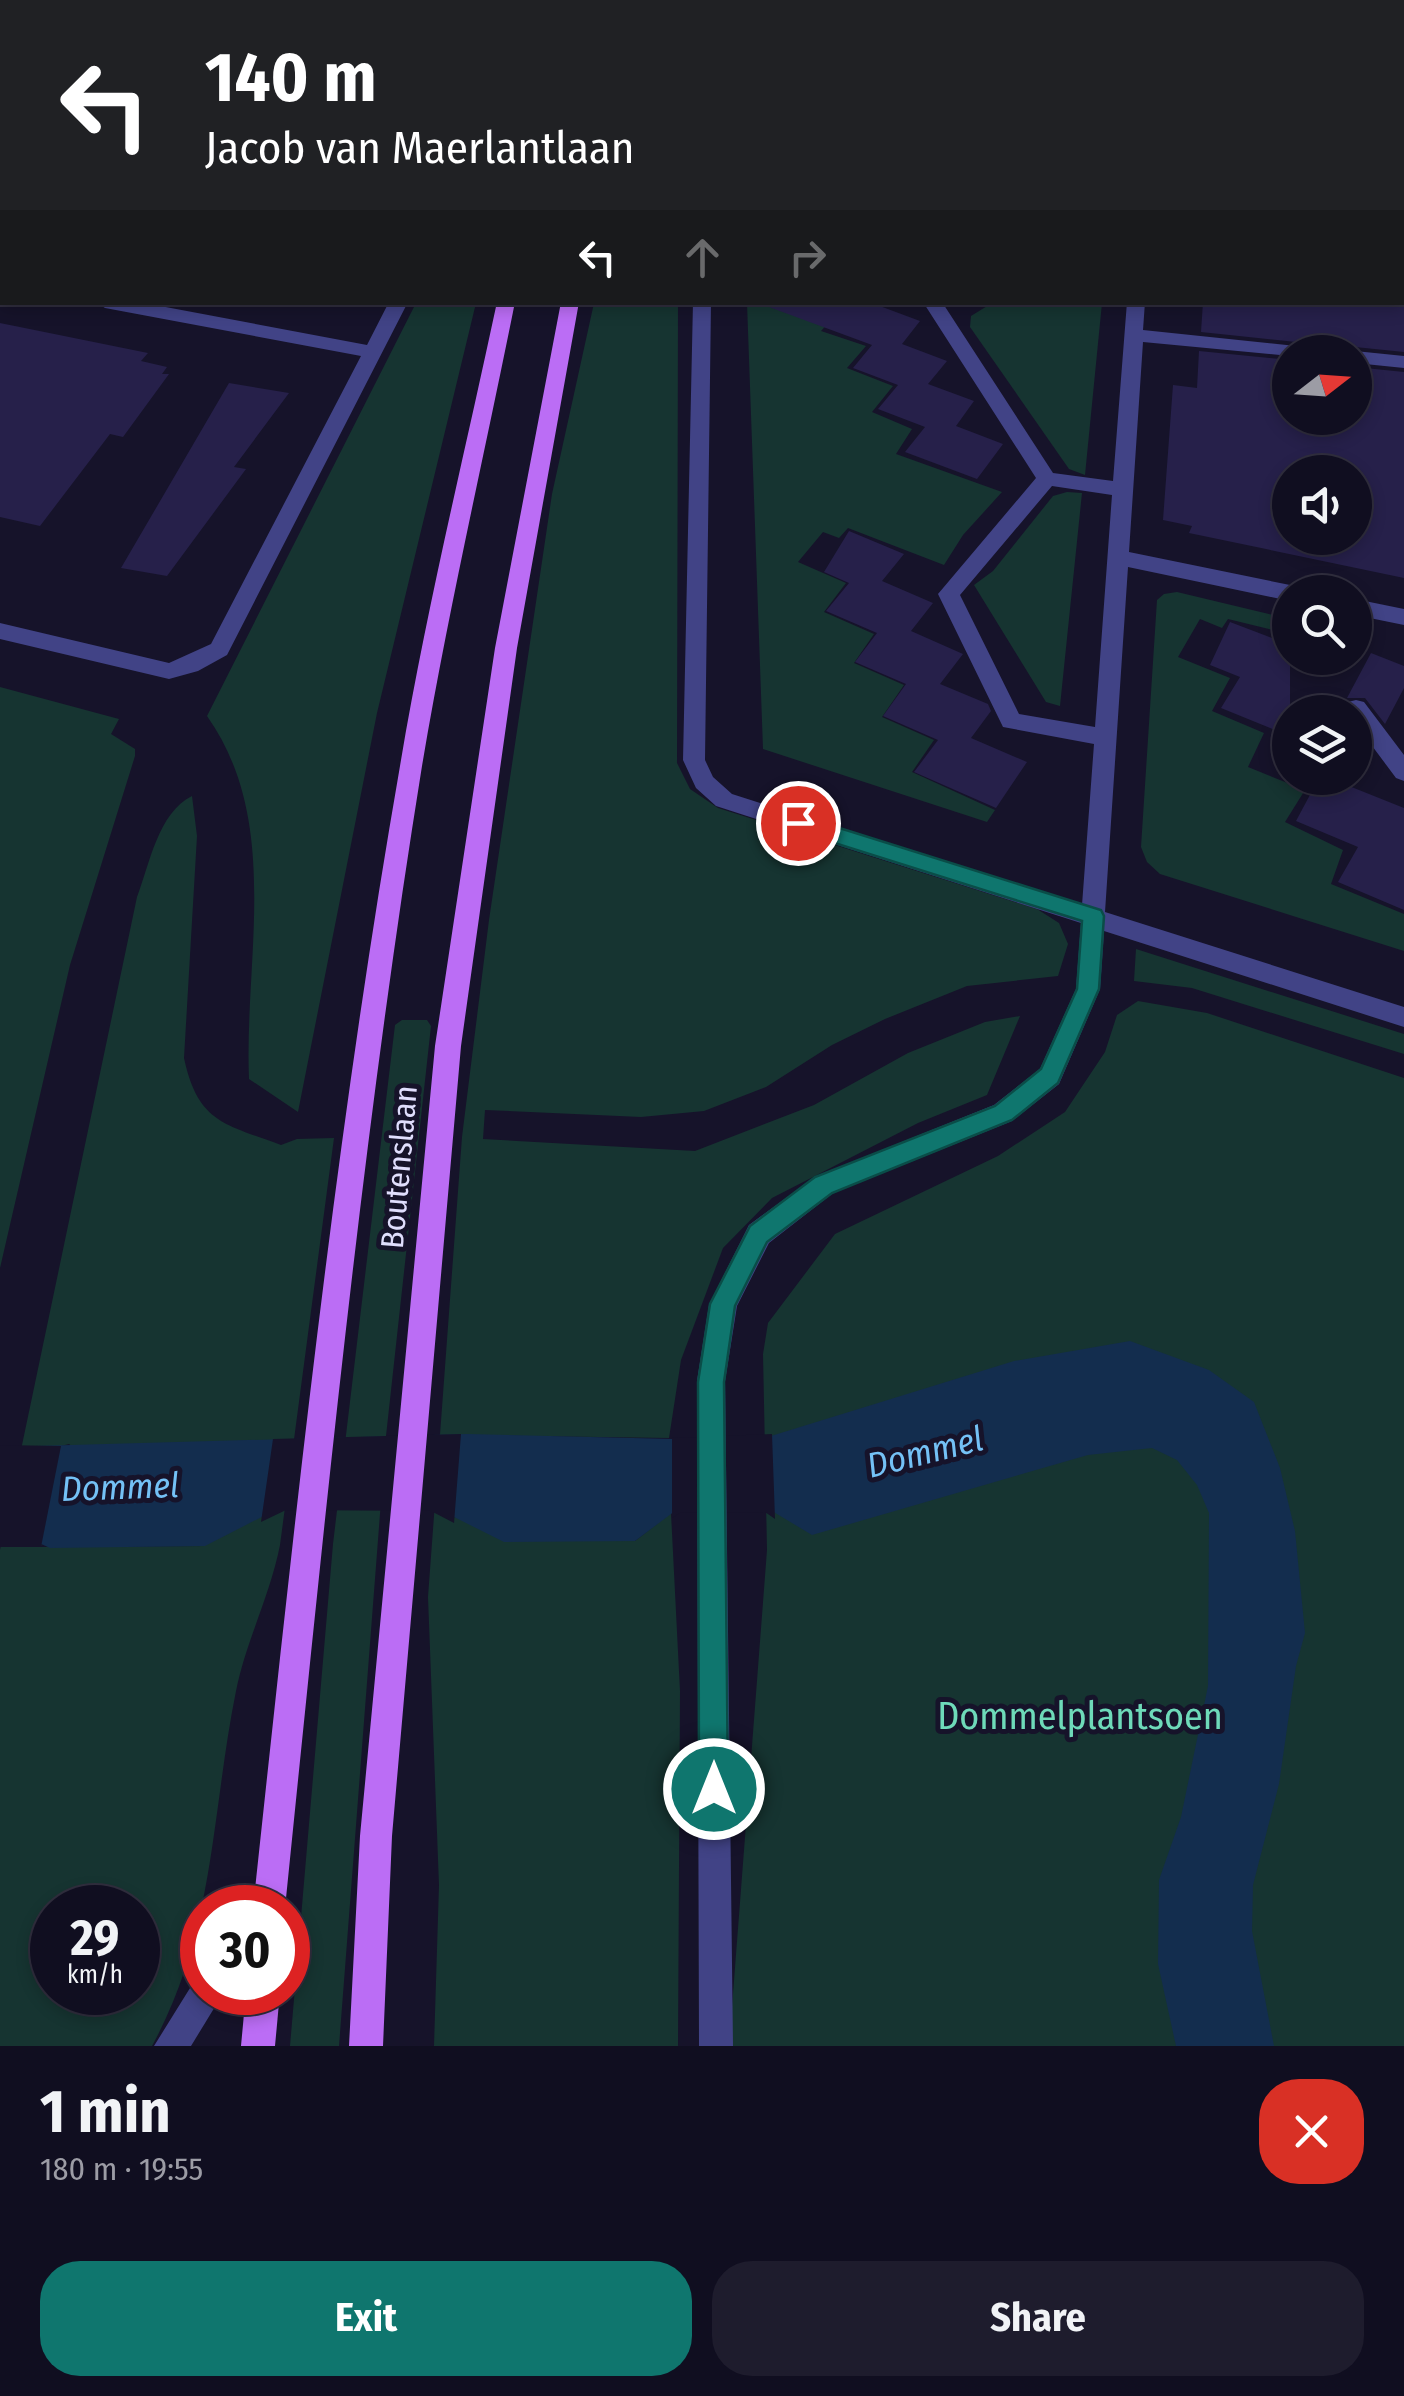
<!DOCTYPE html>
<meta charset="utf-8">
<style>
body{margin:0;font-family:"Fira Sans Condensed",sans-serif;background:#1e1c2d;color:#f1f3f6;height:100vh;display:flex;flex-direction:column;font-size:38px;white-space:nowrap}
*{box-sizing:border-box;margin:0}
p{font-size:32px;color:#9c9ca5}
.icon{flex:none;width:55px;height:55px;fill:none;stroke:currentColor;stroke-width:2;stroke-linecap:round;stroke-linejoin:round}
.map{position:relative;height:2046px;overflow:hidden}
.sheet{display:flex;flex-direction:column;background:#100e20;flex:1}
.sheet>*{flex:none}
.hud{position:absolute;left:0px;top:0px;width:1405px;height:305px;box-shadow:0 5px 15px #0003,0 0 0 2px #302e3e;background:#202124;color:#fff;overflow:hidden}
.needle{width:65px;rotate:73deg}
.buttons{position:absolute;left:1272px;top:335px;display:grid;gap:20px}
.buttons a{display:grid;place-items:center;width:100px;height:100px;border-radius:50%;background:#100e20;box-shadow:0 5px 15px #0003,0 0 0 2px #302e3e;font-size:50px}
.speed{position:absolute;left:30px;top:1885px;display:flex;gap:20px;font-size:50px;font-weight:700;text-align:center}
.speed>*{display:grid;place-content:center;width:130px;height:130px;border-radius:50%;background:#100e20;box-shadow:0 5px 15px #0003,0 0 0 2px #302e3e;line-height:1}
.speed small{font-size:25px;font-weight:400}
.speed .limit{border:15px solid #d22;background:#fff;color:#111}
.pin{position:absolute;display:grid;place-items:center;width:85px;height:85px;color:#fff;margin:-42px;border:5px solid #fff;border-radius:50%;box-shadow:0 2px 10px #0007}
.me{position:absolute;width:110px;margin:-55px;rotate:0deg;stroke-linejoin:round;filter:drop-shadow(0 0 8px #0008)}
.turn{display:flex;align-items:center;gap:35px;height:210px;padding:0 40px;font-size:45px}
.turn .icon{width:130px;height:130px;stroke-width:2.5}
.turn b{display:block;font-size:70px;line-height:85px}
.lanes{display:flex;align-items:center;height:95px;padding:0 40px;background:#0003;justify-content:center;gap:50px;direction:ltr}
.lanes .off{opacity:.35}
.round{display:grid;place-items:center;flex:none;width:105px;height:105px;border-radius:40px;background:#1e1c2d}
.headline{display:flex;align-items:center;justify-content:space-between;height:170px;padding:0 40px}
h1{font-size:60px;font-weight:700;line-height:75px}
.button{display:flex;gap:20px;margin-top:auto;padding:20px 40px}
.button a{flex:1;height:115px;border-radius:40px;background:#0f766e;color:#fff;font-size:40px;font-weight:700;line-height:115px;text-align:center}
.button a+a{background:#1e1c2d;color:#f1f3f6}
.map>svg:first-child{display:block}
.green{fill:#163431;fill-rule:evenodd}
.water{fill:#132d4e}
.pier{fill:#16132a}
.building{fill:#26204a;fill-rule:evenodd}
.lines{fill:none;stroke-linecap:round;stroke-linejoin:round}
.minor{fill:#414386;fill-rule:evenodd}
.major{fill:#bb6df5;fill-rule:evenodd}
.route{fill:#0f766e;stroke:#0a4d48;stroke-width:2.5}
.labels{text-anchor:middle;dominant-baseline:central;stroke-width:10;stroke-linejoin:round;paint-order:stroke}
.street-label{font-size:32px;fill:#e0defd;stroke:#16132a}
.water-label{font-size:35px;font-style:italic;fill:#74c1f6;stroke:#16132a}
.near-park-label{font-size:38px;fill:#6edab9;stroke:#16132a}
</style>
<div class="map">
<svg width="1404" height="2046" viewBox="0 0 1404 2046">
<rect width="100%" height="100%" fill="#16132a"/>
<g class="green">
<path d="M416 303H476L377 713 298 1112 249 1079C244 958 282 822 207 716Z"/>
<polygon points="594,303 678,303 677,763 690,789 718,808 1037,909 1059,923 1068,944 1058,976 967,986 885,1019 832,1045 766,1087 704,1111 641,1117 485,1110 483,1139 695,1151 814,1105 908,1053 985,1022 1020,1016 987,1095 918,1123 772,1198 723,1248 681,1360 669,1438 461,1435 454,1517 635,1541 671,1513 680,1691 678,2046 434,2046 439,1885 428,1597 462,1137 489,920 552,494"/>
<polygon points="747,303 827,303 842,308 821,331 866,346 847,368 893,386 872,412 912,429 896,454 1002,492 963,535 944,565 848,528 839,538 823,532 798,562 846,583 824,612 874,634 854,663 904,685 882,717 934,740 912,772 995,810 987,822 763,749"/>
<polygon points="992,303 1102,303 1085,475 1069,469 970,327 971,316"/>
<polygon points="1067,492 1082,493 1060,706 1046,702 974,585 993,571 1053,496"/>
<polygon points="1177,592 1290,619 1290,634 1228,619 1222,628 1200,619 1178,657 1230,678 1212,711 1264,733 1248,767 1305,790 1285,822 1343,850 1331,884 1404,914 1404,951 1160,874 1147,862 1141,847 1157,600 1164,594"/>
<polygon points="0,687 119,719 111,734 135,749 135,756 70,965 0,1268"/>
<path d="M192 796 197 836 184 1058C198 1123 225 1124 281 1145L297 1139 334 1138 280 1545C270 1596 246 1641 236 1691 211 1815 215 1931 152 2046H0V1550L137 897C150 863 158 813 192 796ZM69 1444 205 1546 41 1547 61 1446ZM52 1908H138V1992H52Z"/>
<polygon points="1136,949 1404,1034 1404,1054 1192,988 1134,981"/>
<polygon points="1138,1001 1207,1013 1404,1078 1404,2046 729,2046 767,1550 763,1354 768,1323 835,1234 998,1156 1065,1112 1105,1052 1117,1015"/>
<polygon points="402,1020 427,1020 431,1026 386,1436 339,2046 290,2046 333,1544 395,1025"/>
</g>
<polygon class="water" points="1130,1341 1209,1370 1254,1402 1280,1468 1295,1531 1305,1633 1296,1666 1279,1784 1253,1885 1252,1931 1274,2046 1176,2046 1158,1964 1159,1880 1181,1817 1208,1686 1209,1513 1197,1485 1177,1460 1152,1448 1088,1455 812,1535 772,1511 679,1508 635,1541 504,1542 432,1506 285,1505 205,1546 50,1548 39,1543 0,1447 467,1434 674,1439 771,1436 1014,1361"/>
<g class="pier">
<polygon points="461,1434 454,1523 431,1511 286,1510 261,1522 273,1439"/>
<polygon points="772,1434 775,1519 765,1512 680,1513 672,1518 672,1438"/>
<polygon points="0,1445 61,1446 41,1547 0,1547"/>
</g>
<g class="building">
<polygon points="770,302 869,302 920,321 902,344 947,361 928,384 974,401 956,426 1003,444 977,479 905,452 925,427 878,409 898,385 853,368 872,345 769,307"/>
<polygon points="1203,302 1404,302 1404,352 1355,347 1345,352 1321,352 1315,344 1201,332"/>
<polygon points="0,323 148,353 141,361 167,367 162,374 169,374 123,437 110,434 40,526 0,517"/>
<path d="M1199 351 1290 360V418H1355V367L1404 372V578L1189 533 1192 526 1163 520 1173 385 1197 388ZM1290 472H1355V538H1290Z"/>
<polygon points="229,383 289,393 234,467 246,469 167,576 121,568"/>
<polygon points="849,531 904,554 882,581 933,603 911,631 963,654 940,684 988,704 991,711 971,738 1027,762 996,808 914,772 938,740 883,716 906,684 855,662 877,633 826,611 849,583 824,572"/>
<polygon points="1230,622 1290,645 1290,736 1221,708 1240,677 1210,665"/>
<polygon points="1371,653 1404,666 1404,688 1385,724 1365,698 1347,698"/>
<polygon points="1319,778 1329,778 1404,808 1404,910 1338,882 1358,847 1296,821"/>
</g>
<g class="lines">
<g class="minor">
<rect x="539" y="0" width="16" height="2"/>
<rect x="707" y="0" width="16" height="2"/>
<rect x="1080" y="0" width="16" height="2"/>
<polygon points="0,16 2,17 2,27 0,26"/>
<rect x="1402" y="142" width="2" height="10"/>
<rect x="0" y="277" width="2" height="12"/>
<polygon points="96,302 139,302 367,345 389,302 408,302 227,655 198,671 169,679 0,639 0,623 169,663 211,644 361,356 105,308"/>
<path d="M693 302H711L705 760 713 777 732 794 1082 905 1094 744 1003 727 938 594 1036 478 923 302H942L1053 473 1113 481 1127 302H1145L1143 330 1315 348 1317 352H1290V356L1143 342 1129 552 1290 585 1300 592H1290V601L1128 567 1105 912 1404 1007V1027L1104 931 1100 989 1059 1084 1012 1121 833 1193 769 1243 737 1306 725 1381 733 2046H699L697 1381 709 1305 749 1225 815 1177 994 1105 1040 1069 1076 989 1081 923 716 806 696 788 683 760ZM1052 486 1112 495 1095 727 1019 714 960 595Z"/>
<polygon points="1355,351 1404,356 1404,368 1355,363 1355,352 1349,352"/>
<polygon points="1355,599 1404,609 1404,625 1355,615"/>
<polygon points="1356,700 1364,702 1404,755 1404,781 1396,778 1355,723 1355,712 1347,712 1348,702"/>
<polygon points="202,1977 202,1992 224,1992 191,2046 154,2046 195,1980"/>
</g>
<g class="major">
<path d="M497 302H515C484 457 448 611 422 766 361 1144 324 1526 285 1908H253C294 1526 334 1144 400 766 426 610 464 457 497 302Z"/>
<polygon points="561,302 579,302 517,648 461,1046 392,1836 383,2046 349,2046 360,1836 435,1046 495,648"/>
<polygon points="246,1992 280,1992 275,2046 241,2046"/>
</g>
</g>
<polygon class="route" points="798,815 1101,910 1104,916 1099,989 1058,1083 1012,1120 832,1193 767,1242 735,1306 724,1382 728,1789 724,1799 714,1803 703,1799 699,1789 698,1382 710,1304 750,1226 815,1177 995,1106 1041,1069 1077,989 1082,921 790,829 787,823"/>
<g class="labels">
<g class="street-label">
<text transform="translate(399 1167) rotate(-85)">Boutenslaan</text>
</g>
<g class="water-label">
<text transform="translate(925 1452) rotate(-14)">Dommel</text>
<text transform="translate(120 1487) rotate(-2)">Dommel</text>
</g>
<g class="near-park-label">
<text x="1080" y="1716">Dommelplantsoen</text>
</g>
</g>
</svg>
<div class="buttons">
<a><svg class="needle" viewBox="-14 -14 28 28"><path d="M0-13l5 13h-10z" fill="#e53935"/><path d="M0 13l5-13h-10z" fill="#9c9ca5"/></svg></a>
<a><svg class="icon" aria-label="sound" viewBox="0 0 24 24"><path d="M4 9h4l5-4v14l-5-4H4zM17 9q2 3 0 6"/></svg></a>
<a><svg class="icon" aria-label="search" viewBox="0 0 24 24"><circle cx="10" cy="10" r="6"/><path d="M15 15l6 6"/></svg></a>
<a><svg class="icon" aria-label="layers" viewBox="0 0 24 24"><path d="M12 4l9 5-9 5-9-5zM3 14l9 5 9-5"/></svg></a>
</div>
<div class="speed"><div>29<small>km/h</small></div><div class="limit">30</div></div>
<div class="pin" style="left:798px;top:823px;background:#d93025"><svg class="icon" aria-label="arrive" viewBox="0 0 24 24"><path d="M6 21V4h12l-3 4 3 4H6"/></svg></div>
<svg class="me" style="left:714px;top:1789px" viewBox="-20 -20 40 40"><circle r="17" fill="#0f766e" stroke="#fff" stroke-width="3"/><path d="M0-11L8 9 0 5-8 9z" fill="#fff"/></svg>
<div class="hud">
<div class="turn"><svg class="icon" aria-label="left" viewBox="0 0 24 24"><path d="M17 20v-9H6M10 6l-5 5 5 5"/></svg><div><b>140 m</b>Jacob van Maerlantlaan</div></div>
<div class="lanes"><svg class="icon" aria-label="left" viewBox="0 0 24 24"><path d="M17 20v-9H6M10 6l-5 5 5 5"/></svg><svg class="icon off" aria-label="ahead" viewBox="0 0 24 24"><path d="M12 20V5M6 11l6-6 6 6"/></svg><svg class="icon off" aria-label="right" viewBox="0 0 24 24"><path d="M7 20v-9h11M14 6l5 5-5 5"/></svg></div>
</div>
</div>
<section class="sheet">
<div class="headline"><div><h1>1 min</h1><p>180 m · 19:55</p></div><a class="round" style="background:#d93025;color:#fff"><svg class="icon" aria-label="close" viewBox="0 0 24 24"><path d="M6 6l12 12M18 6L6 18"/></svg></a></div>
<div class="button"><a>Exit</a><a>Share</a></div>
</section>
